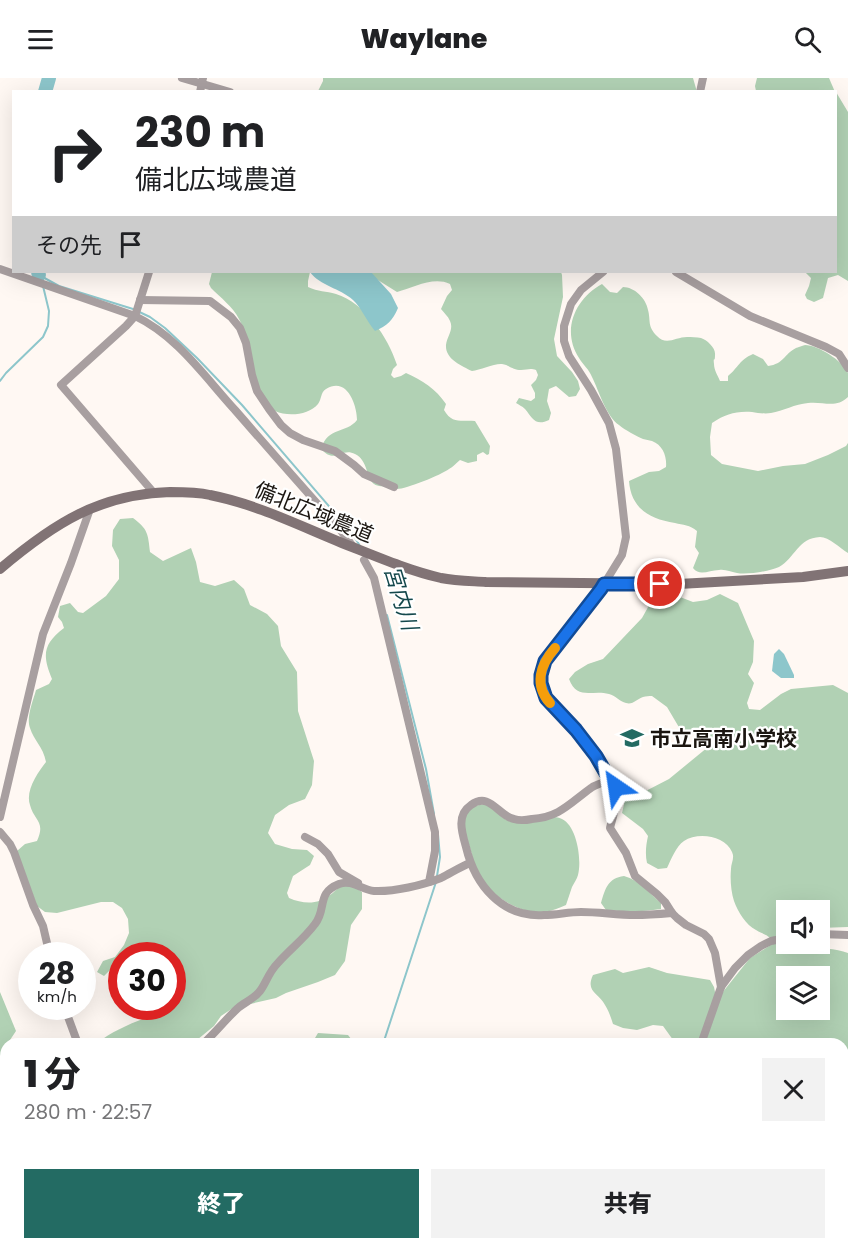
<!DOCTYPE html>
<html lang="ja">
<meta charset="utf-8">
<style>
body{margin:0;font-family:Poppins,"Noto Sans JP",sans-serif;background:#f2f2f2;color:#202124;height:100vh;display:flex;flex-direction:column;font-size:22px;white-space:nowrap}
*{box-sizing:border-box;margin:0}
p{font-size:20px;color:#757577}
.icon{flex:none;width:33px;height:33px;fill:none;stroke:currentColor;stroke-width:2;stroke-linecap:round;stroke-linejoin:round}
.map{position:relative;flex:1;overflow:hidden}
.panel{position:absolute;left:0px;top:960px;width:849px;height:212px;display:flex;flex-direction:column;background:#fff;border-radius:18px 18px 0 0;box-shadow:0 6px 24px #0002}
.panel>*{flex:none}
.banner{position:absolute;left:12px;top:12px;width:825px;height:183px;border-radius:0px;box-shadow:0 6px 24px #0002;background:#fff;color:#202124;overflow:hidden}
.buttons{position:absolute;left:776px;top:822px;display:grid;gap:12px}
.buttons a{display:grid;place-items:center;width:54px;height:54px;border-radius:0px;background:#fff;box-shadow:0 6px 24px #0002;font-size:30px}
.speed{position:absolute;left:18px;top:864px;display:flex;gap:12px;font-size:30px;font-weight:700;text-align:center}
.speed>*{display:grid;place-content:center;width:78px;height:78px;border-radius:50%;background:#fff;box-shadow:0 6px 24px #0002;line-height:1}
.speed small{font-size:15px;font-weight:400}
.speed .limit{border:9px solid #d22;background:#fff;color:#111}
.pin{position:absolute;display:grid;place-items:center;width:51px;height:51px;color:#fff;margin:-26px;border:3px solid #fff;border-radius:50%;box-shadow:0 2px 6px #0007}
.me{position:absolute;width:66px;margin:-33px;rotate:328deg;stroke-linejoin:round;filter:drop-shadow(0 0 4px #0008)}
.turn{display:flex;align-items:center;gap:21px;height:126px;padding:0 24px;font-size:27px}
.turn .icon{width:78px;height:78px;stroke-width:2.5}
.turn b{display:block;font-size:42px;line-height:51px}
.then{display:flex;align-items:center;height:57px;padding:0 24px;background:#0003;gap:12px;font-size:22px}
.round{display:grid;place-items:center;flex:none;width:63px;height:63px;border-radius:0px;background:#f2f2f2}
.head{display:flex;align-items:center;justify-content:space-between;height:102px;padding:0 24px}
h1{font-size:36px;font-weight:800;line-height:45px}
.button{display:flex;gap:12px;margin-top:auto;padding:12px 24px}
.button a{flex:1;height:69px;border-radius:0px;background:#236b63;color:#fff;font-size:24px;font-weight:800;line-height:69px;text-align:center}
.button a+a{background:#f2f2f2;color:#202124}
header{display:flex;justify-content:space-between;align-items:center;height:78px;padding:0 24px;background:#fff;font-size:27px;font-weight:800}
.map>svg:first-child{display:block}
.green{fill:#b1d1b4;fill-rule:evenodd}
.water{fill:#8dc6cb}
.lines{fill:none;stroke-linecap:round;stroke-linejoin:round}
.stream{stroke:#8dc6cb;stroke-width:2}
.river{stroke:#8dc6cb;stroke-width:14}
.street{stroke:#a89fa0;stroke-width:8}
.secondary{stroke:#817375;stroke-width:10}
.route-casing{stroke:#114b97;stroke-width:15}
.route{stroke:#1a73e8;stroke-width:10}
.slow{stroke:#f59e0b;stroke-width:10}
.labels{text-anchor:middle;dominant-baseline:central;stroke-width:4.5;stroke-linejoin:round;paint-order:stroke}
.street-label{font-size:21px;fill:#1a1510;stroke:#fff}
.poi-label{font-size:21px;font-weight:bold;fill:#1a1510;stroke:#fff;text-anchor:start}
.water-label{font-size:22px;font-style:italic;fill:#14484c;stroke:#fff}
</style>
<header><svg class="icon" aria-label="menu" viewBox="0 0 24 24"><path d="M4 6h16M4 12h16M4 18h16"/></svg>Waylane<svg class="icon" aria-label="search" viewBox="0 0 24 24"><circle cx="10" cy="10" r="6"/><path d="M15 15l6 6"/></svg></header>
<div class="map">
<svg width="848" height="1171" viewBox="0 0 848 1171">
<rect width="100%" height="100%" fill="#fff8f3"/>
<g class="green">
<polygon points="323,0 693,0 697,14 318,13 323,3"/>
<polygon points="757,0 829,0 835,14 756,13 755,8"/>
<polygon points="836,14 848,34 848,203 838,197 828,200 823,220 814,224 807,221 805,217 809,208 811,200 805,194 836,194"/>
<path d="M212 194H310L308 203V209C318 214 326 213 336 216 365 225 388 259 397 287L393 291 391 297 394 300 401 298 406 295C422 302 436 311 446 326L444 332C452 346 460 342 475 343L490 368 489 376 487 377 483 374 477 377V383L468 385 460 382C456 385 453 389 449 391 441 397 406 411 397 411 392 411 393 410 388 409 384 408 378 409 374 406 366 400 368 382 355 376 341 369 336 387 321 371 328 348 346 356 357 342 357 327 347 298 326 311 320 315 322 321 318 326 309 337 288 339 275 333 253 323 251 262 239 241 233 229 220 219 211 210L209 206Z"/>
<path d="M368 194H561L562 197 563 219 554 261 557 278 572 294 578 303 580 311 576 318 569 319 556 308 549 311 547 323 551 335 549 342C535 349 532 339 525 331 522 328 519 327 516 325L519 320 531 323 535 320V315L531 307 536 302 538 297 536 292C530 290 527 292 521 292 513 292 509 287 502 286 495 285 480 292 472 293 462 288 445 281 446 267 447 258 454 252 450 243 448 238 444 235 441 231L447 218 452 212 450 206C433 198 413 210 397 214L373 199Z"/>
<path d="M602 206 610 214 617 215 623 209C634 209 646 220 648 232 651 243 647 248 657 258 666 268 676 259 687 259 691 259 697 259 701 260 707 262 716 270 715 277 715 286 713 277 714 286 714 292 718 298 720 303H728V298C739 289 739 282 753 276L763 281 768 288C784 286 784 276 796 270 797 270 804 267 805 267 818 267 843 283 848 295 848 301 848 313 848 319 836 331 823 323 808 325 795 326 783 333 771 335 765 336 758 335 752 334 735 333 726 336 712 345L710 359 711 377 722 386 758 393 783 388 805 386 828 377 846 368 848 365V475C840 470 829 459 820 459 798 460 795 480 779 489 770 493 747 497 737 495 730 494 726 491 719 492 709 492 700 499 693 490L699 475 695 469 697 453C690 447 683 447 675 445 649 441 631 430 629 403L649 394 659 393 666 389C667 379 663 367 652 363 649 362 646 362 643 361 636 358 625 352 619 347 606 338 599 313 592 299 589 291 583 287 579 280 561 252 575 221 602 206Z"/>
<path d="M133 440C148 451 148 456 150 474L163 483 191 470 196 484 200 504 215 508 234 502 244 511 250 527 267 536 278 548 281 568 297 594 298 633 314 683 312 707 305 721 289 727 275 737 268 755 275 766 292 771 307 772 314 778 310 787 293 798 287 815 289 820C303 826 318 827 330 817 335 814 339 807 346 806 352 805 358 811 362 814V831L351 847 345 883 335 897 318 904 286 915 276 920 233 930 221 938 214 948 192 966H96C111 954 127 947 145 940L148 934 146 929 172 928V878H122L121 892 113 889 104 898 97 894 103 883 115 879 124 867 129 855 128 841 122 830 113 824H101L57 835 45 834 37 828 17 773 25 766 37 763C46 743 34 743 30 727 25 713 38 694 46 684 43 668 34 663 30 650 26 639 33 623 36 612L49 606 52 601C42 577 43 566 64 550L62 544 58 539 60 528 70 525 78 534 83 535 106 518 119 501V482L112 468 113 452 120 441Z"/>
<path d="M720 516 738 525 754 563 753 584 748 596 754 605 747 625 749 631 760 632 781 616 791 611 833 607 848 615V849L819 850V832H786V866H788C800 877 810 872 824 871 832 870 841 873 848 875V1079L843 1074V966H676L663 948 653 947 637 952 623 950 613 946C611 940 609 933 605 927 599 915 585 914 593 897L615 891 623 895 649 889 667 895 710 902 714 909 715 914 722 915 750 880 774 865C767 855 766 858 756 852 746 847 738 834 734 823 731 814 730 801 731 791 731 785 735 780 732 774 725 757 697 754 684 763 676 768 671 782 667 790L658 791 647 785C645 776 646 767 648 758L643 751 622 735 625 722 636 718 669 701 708 669 704 660 694 655 685 653 680 651 667 629 652 618C649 618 646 618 643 619 637 621 633 627 626 625 620 624 615 617 609 616 593 611 577 623 569 601L575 594 588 586 603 581 642 540 652 522 667 517 680 519 693 524 707 522ZM786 898H819V932H786Z"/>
<path d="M483 726 489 728 506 742C518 741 554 736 562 741 577 748 582 782 578 797 577 801 574 805 572 809 570 815 568 821 566 827 559 830 552 833 544 834 519 836 491 818 479 797 474 789 473 779 470 770 467 759 461 745 467 734 470 728 476 728 483 726Z"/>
<path d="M624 798C640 802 650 816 661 825V831C642 834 625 834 606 832L601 825C605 811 608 800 624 798Z"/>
<polygon points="0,914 16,953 6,968 6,1133 0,1136"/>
<polygon points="318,955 348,957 355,966 307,966 312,965"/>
<polygon points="6,1152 6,1166 64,1166 74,1171 0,1171 0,1153"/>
</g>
<g class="water">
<path d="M310 194H371L391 216 398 230C393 242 387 248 375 253 367 244 361 229 353 222 340 210 320 208 310 194Z"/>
<polygon points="779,571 784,576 794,597 794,600 781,600 772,593 774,576"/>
</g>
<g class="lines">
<g class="stream">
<polyline points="39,197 59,208 133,231 150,239 165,250 197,280 242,327 352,455 360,468"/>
<polyline points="0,303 6,295 43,259 48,248 49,233 43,208"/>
<polyline points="387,537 426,691 434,736"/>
<polyline points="437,798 440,779 438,756"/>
<polyline points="383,966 436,804"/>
</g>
<g class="river">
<polyline points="45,14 49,0"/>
<polyline points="38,194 39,197"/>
</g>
<g class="street">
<polyline points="182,0 230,14"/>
<polyline points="200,14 203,0"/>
<polyline points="700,14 703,0"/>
<path d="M0 191 135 238C177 258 204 298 235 332 269 371 304 411 339 450L354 470"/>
<polyline points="149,194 135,238 126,248 61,307 154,415"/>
<path d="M603 194 581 212 571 226 564 248V263L569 278 591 312 609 345 616 371 626 459 622 477 601 511 549 577C526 611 556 628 576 651 584 660 592 671 598 681 602 688 607 694 607 702 602 706 596 706 591 710 570 725 560 739 532 741 527 742 520 743 514 741 498 738 490 713 471 727 456 737 462 755 466 769 475 807 502 840 544 837 557 837 568 834 581 834 599 834 617 837 635 837 647 837 660 836 672 835"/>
<polyline points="676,194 750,238 826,269 839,276 848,290"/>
<polyline points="140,222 210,223 231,239 240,250 246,265 252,297 257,313 269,331 281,347 290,355 303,362 335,373 354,387 364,396 394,409"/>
<polyline points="364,482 374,500 435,754 435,773 429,804"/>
<path d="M607 697C623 716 615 729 610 750L626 775 635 798 657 816 665 824 672 835 677 840 686 847 704 856 709 861 715 875 721 909"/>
<polyline points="0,739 43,556 71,485 90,431"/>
<polyline points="0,754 10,766 14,774 33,827 43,848 50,878"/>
<polyline points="305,759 318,766 328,776 339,794 358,805"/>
<polyline points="819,856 848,857"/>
<polyline points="64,928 78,966"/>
<path d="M203 966C215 955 226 941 238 930 245 924 254 921 260 913 266 905 269 894 277 886 289 872 304 861 315 846 327 831 316 815 339 806 352 801 362 812 374 813 394 814 423 807 441 800 451 795 460 789 470 785"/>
<polyline points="701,966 721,909 735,890 748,877 761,868 771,863 786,860"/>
<polyline points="843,1117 848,1120"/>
<polyline points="741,1166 741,1171"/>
<polyline points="309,1171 314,1168 327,1171"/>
<polyline points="550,1171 552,1166"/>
</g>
<g class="secondary">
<path d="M0 491C53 446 99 416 170 414 183 414 197 414 210 417 256 426 300 448 342 465 375 478 407 492 441 500 456 503 471 503 486 504L679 506 803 499 848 493"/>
<polyline points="0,1145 6,1144"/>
<polyline points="79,1166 86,1171"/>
</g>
</g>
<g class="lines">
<g class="route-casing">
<polyline id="route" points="616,709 607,697 596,678 576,652 546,620 541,605 541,597 545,583 601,511 604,506 660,506"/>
</g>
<use href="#route" class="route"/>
<path class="slow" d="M550 625C534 607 540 587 555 570"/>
</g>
<defs>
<g id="school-bare" transform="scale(1.8)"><path d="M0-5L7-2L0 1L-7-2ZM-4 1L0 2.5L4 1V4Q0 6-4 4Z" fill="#236b63" stroke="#fff" stroke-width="2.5" paint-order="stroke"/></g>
</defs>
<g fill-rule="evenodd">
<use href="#school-bare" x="632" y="660"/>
</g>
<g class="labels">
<g class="street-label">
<text transform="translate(314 434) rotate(22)">備北広域農道</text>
</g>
<g class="poi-label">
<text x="650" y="660">市立高南小学校</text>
</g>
<g class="water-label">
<text transform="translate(401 520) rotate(73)">宮内川</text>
</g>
</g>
</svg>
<div class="buttons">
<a><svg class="icon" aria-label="sound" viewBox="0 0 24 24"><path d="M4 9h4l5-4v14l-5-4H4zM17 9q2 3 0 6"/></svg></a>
<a><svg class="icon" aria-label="layers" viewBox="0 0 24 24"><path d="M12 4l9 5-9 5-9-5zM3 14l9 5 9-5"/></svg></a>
</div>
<div class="speed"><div>28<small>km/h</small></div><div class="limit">30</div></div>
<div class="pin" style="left:660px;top:506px;background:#d93025"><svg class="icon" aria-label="arrive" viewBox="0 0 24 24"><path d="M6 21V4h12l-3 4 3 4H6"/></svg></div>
<svg class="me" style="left:616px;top:709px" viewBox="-20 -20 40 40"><path d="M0-17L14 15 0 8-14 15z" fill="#1a73e8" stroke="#fff" stroke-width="4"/></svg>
<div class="banner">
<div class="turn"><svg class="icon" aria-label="right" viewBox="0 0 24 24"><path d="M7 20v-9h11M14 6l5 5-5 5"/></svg><div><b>230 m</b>備北広域農道</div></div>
<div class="then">その先<svg class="icon" aria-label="arrive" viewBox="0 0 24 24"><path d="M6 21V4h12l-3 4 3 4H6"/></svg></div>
</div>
<section class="panel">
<div class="head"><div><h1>1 分</h1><p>280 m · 22:57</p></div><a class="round"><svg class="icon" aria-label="close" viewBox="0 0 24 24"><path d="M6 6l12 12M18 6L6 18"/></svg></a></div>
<div class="button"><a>終了</a><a>共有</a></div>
</section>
</div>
